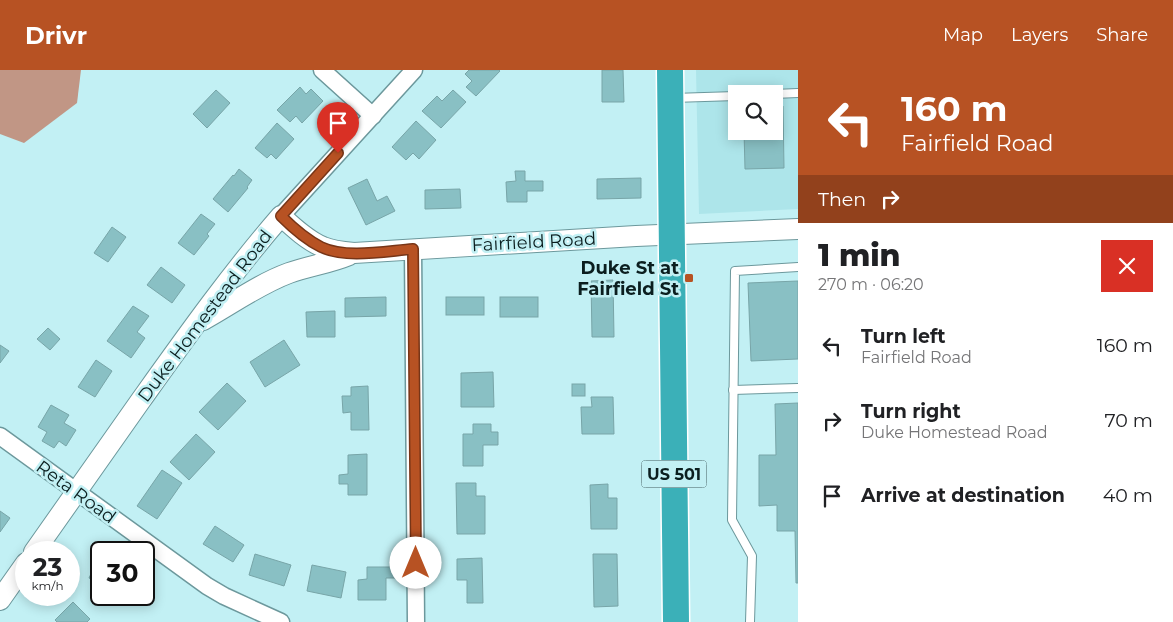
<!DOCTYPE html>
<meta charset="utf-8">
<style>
body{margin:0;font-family:Montserrat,sans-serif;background:#f2f2f2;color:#202124;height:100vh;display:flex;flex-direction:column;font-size:19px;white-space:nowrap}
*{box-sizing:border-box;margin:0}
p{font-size:16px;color:#757577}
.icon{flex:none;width:28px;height:28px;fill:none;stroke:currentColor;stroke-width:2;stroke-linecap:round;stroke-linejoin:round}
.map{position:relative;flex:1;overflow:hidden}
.drawer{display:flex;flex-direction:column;background:#fff;width:375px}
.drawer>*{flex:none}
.guide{background:#b75223;color:#fff;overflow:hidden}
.buttons{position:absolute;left:728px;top:15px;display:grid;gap:10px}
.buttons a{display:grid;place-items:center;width:55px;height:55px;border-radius:0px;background:#fff;box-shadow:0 2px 12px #0003;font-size:25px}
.speed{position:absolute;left:15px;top:471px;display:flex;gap:10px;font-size:25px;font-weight:700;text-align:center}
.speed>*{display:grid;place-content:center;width:65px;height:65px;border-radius:50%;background:#fff;box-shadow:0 2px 12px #0003;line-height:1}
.speed small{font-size:12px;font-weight:400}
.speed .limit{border:2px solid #111;border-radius:8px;background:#fff;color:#111}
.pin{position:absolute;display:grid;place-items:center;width:42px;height:42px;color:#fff;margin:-51px -21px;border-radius:50% 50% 50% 0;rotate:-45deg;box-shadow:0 0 5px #0007}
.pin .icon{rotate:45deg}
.me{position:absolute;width:55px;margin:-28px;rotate:0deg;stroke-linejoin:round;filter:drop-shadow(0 0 4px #0008)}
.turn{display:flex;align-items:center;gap:18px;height:105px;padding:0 20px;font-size:22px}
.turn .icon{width:65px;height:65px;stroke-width:2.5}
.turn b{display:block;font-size:35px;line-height:42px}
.then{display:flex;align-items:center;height:48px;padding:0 20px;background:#0003;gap:10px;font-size:19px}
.round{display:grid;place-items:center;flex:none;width:52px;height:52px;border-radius:0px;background:#f2f2f2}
.overview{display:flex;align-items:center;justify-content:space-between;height:85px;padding:0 20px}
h1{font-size:30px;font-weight:800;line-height:38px}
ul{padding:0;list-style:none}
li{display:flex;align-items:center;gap:15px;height:75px;padding:0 20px}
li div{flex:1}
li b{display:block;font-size:19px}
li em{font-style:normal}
header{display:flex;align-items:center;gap:30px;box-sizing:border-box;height:70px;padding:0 25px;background:#b75223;color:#fff}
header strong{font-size:24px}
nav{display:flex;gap:28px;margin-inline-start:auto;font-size:18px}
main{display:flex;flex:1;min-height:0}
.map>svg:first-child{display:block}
.built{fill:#ade5ea;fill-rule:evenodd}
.forest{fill:#c19685}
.building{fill:#89c0c4;stroke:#78a5a8}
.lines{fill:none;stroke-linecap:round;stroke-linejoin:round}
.service-casing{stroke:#6c989c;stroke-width:10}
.minor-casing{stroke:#6c989c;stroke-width:19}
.tertiary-casing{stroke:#6c989c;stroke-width:22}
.trunk-casing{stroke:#fff;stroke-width:29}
.service{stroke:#fff;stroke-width:8}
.minor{stroke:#fff;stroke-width:16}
.tertiary{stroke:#fff;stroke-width:20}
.trunk{stroke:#3bb0b8;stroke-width:26}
.route-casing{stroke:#773517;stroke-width:12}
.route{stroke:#b75223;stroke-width:9}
.poi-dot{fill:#b75223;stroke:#c2f0f4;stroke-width:2}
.labels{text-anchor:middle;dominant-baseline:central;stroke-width:5;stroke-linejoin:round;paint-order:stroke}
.shield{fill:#c2f0f4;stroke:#425d5f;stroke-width:1}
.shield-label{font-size:16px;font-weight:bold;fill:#0b1e1f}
.street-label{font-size:18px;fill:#0b1e1f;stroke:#c2f0f4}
.poi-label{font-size:18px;font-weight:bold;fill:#0b1e1f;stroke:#c2f0f4;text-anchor:end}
</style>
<header>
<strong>Drivr</strong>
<nav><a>Map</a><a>Layers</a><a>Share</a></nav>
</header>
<main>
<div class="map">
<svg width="798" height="552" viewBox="0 0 798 552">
<rect width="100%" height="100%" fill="#c2f0f4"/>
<path class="built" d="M696 0H798V139L699 144ZM736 24H774V61H736Z"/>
<polygon class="forest" points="0,0 81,0 77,33 24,73 0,64"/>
<g class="building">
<polygon points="469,0 499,0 500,1 476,26 466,17 472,11 465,4"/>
<polygon points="602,0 623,0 624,32 602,32"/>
<polygon points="300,17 306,24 311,19 323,31 302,53 296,46 290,52 277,40"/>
<polygon points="216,20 230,33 207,58 193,44"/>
<polygon points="453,20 466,32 441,58 422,41 437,26 442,31"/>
<polygon points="774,36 783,36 784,98 745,99 744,61 774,61"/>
<polygon points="416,51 436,70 419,89 413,83 406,90 392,77"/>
<polygon points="277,53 294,69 276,89 271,84 267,88 255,78"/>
<polygon points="239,99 252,110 247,117 248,118 228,142 213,129 233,105 234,106"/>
<polygon points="515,101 525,101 525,111 543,111 543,121 527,121 527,132 507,132 506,112 516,111"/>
<polygon points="641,108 641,128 597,129 597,109"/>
<polygon points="367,109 377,131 387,126 395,141 366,155 348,118"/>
<polygon points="460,119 461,138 425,139 425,120"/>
<polygon points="201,144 215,154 207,164 209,166 194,185 178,173"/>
<polygon points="112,157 126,167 108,192 94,183"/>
<polygon points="161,197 185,215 172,233 147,215"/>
<polygon points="613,210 614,267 592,267 591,211"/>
<polygon points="798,211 798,289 751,291 748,213"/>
<polygon points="386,227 386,246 345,247 345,228"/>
<rect x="446" y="227" width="38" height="18"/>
<rect x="500" y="227" width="38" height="20"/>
<polygon points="133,236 149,246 137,262 145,268 131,288 107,271"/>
<polygon points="335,241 335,267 307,267 306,242"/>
<polygon points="48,258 60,269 50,280 37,269"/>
<polygon points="284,270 300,295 265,317 250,292"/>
<polygon points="0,275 9,281 0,293"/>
<polygon points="96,290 112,301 95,327 78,317"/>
<polygon points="493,302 494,337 461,337 461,303"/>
<polygon points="227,313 246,331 218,360 199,342"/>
<rect x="572" y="314" width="13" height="12"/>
<polygon points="368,316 369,360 351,360 351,342 343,343 342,326 351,326 351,317"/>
<polygon points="591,327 613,327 614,364 582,364 581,337 592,337"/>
<polygon points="798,333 798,513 796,513 795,461 777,461 777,435 759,436 759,385 776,385 775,334"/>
<polygon points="51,335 69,345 64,353 76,360 66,376 59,371 54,378 42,371 47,362 38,357"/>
<polygon points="473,354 491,354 491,362 498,362 498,375 483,375 483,396 463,396 463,364 473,364"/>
<polygon points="196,364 215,382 189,410 170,392"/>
<polygon points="367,384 367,425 348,425 348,414 339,414 339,405 348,404 348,385"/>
<polygon points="162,400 182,413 157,449 137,436"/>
<polygon points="456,413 476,413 476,426 485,426 485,464 457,464"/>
<polygon points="608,414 608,428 617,428 617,459 591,459 590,415"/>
<polygon points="0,441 10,448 0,462"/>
<polygon points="215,456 244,475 233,492 203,474"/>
<polygon points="105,476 118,482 101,482"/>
<polygon points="101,483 101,514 89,508"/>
<polygon points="255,484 291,495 284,516 249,505"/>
<polygon points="593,484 617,484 618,536 594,537"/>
<polygon points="482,488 483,533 467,533 467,510 457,510 457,489"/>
<polygon points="312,495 346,502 341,528 307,521"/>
<polygon points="367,497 397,497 397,508 386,508 386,530 358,530 358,510 367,509"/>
<polygon points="73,532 90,549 87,552 57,552 55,550"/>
</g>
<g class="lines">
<g class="service-casing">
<g id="service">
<polyline points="774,24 798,23"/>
<polyline points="673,28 736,26"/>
<polyline points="733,320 798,318"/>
<polyline points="750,552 752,486 732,450 735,201 798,197"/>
</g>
</g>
<g class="minor-casing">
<g id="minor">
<polyline points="322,0 373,46"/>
<polyline points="281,146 414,0"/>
<polyline points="413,179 416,552"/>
<polyline points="0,366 207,516 224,526 281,552"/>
</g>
</g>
<g class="tertiary-casing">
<g id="tertiary">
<path d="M203 250C232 234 259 214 289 203 309 196 330 193 349 185"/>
<path d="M34 482C69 432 105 381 141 330 186 267 230 205 281 146 293 157 308 171 323 177 332 181 343 182 354 183L636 166 798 159"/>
<polyline points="0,530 26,493"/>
</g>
</g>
<g class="trunk-casing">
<polyline id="trunk" points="670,0 676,552"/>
</g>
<use href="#service" class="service"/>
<use href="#minor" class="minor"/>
<use href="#tertiary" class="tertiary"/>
<use href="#trunk" class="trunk"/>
</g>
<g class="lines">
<g class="route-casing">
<path id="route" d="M338 83 281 146C293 158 307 170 321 177 346 189 386 181 413 179L416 493"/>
</g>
<use href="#route" class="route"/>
</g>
<rect class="poi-dot" x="684" y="203" width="10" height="10" rx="2.5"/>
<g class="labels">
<rect class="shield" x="641.5" y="390.5" width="65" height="27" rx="4"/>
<g class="shield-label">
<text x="674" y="404">US 501</text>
</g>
<g class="street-label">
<text transform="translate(534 172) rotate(-3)">Fairfield Road</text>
<text transform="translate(205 246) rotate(-53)">Duke Homestead Road</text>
<text transform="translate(76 422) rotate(36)">Reta Road</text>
</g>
<g class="poi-label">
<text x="679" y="198">Duke St at<tspan x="679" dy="21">Fairfield St</tspan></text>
</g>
</g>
</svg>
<div class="buttons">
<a><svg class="icon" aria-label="search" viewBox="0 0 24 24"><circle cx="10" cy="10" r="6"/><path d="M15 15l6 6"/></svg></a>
</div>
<div class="speed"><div>23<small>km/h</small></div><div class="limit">30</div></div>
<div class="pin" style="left:338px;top:83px;background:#d93025"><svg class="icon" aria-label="arrive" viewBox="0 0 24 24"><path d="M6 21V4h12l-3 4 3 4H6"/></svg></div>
<svg class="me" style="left:416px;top:493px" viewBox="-20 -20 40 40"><circle r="19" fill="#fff"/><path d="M0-13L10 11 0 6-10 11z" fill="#b75223"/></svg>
</div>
<section class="drawer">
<div class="guide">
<div class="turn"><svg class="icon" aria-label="left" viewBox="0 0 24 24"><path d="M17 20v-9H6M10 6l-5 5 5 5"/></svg><div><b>160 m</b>Fairfield Road</div></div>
<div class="then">Then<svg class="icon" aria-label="right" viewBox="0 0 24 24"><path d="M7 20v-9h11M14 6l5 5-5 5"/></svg></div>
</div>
<div class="overview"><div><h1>1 min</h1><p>270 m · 06:20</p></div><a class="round" style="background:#d93025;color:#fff"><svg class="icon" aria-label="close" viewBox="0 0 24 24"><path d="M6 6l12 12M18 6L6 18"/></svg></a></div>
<ul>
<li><svg class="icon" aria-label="left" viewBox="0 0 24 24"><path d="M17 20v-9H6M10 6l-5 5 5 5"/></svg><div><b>Turn left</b><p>Fairfield Road</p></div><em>160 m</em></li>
<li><svg class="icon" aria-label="right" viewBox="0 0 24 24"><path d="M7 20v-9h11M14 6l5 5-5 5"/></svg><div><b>Turn right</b><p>Duke Homestead Road</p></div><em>70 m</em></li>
<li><svg class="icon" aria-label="arrive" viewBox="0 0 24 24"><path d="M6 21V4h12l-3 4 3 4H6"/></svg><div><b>Arrive at destination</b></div><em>40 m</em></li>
</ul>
</section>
</main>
